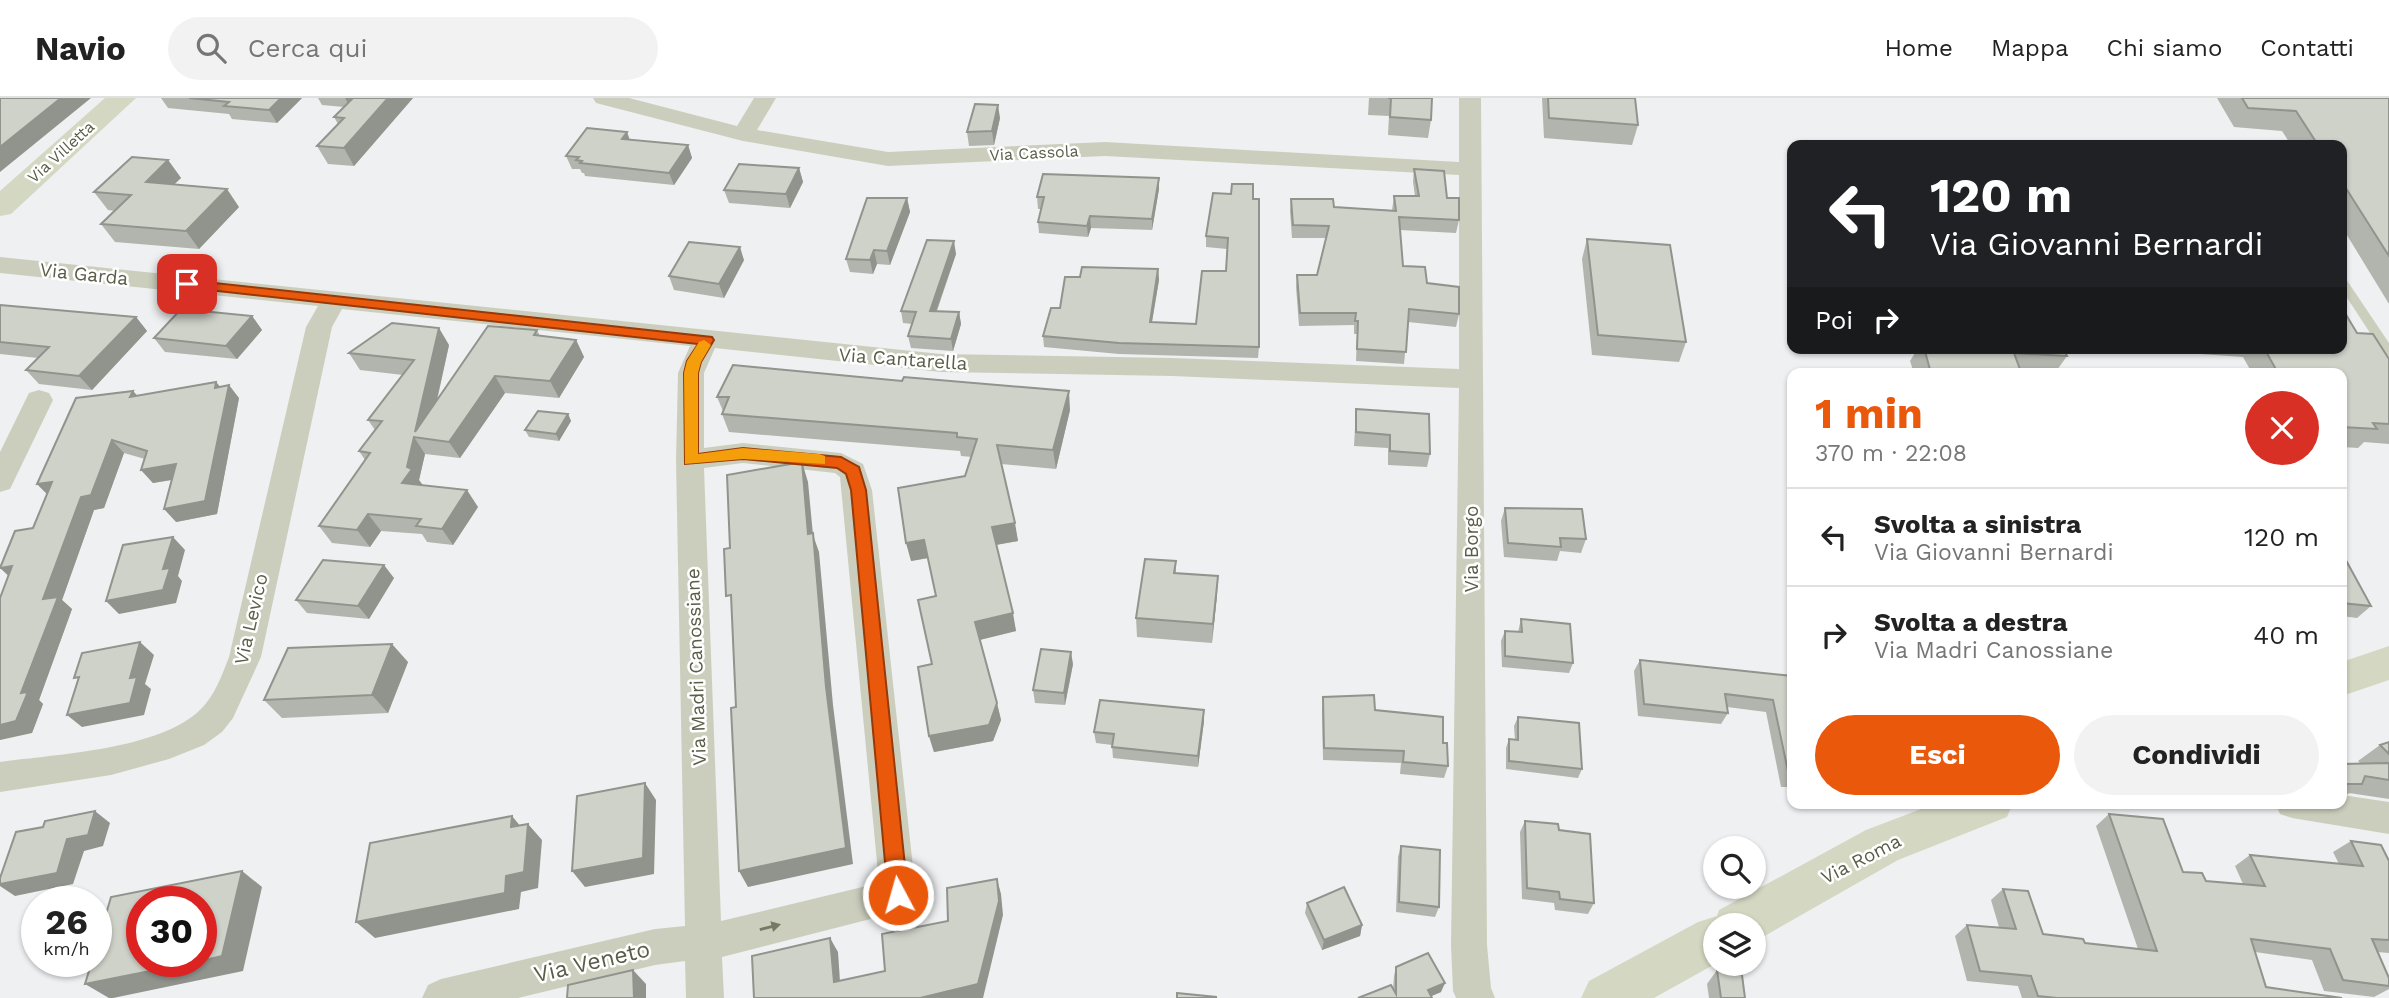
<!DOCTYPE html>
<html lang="it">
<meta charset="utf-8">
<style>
body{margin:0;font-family:"Work Sans",sans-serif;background:#f2f2f2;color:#222;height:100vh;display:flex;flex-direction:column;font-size:26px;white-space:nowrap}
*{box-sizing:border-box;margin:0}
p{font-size:23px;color:#767676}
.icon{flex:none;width:38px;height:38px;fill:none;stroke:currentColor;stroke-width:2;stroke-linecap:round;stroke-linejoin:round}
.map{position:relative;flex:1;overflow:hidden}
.details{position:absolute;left:1787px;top:270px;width:560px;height:441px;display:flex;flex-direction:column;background:#fff;border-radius:14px;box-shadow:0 2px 5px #0004}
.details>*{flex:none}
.top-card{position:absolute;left:1787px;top:42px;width:560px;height:214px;border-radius:14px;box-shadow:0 2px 5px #0004;background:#202124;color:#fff;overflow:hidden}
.buttons{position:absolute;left:1703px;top:738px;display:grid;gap:14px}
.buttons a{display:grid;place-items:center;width:63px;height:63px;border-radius:50%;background:#fff;box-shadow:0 2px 5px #0004;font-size:35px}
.speed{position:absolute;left:21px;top:788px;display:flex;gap:14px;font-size:35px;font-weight:700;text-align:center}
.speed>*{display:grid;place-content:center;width:91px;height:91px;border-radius:50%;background:#fff;box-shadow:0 2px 5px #0004;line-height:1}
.speed small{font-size:18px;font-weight:400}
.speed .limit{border:10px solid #d22;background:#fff;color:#111}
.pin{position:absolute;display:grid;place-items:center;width:60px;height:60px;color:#fff;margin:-30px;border-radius:14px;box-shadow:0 4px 10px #0006}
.me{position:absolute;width:77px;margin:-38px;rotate:354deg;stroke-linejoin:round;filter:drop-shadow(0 0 5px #0008)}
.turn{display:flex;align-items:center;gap:24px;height:147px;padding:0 28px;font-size:32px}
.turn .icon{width:91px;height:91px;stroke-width:2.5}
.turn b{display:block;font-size:49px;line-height:60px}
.then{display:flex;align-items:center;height:66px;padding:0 28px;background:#0003;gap:14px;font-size:26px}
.round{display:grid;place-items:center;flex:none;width:74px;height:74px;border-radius:37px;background:#f2f2f2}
.overview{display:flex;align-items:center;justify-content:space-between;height:119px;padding:0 28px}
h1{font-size:42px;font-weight:700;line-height:52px;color:#ea580c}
.primary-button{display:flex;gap:14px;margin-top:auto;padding:14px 28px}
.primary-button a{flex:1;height:80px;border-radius:42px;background:#ea580c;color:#fff;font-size:28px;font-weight:700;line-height:80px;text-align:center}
.primary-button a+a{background:#f2f2f2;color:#222}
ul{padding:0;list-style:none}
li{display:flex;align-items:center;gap:21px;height:98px;padding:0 28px;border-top:2px solid #e0e0e0}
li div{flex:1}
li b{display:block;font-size:26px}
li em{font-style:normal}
header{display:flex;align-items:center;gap:42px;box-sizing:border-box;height:98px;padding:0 35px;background:#fff;border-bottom:2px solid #e0e0e0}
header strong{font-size:33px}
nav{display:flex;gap:38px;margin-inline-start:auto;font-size:24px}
.search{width:490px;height:63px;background:#f2f2f2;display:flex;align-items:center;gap:18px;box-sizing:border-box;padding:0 24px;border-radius:38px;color:#767676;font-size:26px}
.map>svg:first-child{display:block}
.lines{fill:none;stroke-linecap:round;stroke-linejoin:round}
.lane{fill:#cccebd;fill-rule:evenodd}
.street{fill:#cccebd;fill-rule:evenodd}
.secondary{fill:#d4d8c2;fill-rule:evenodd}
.wall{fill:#b2b5ad}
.shaded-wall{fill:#91938d}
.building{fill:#cfd2c9;stroke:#91938d;stroke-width:2}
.oneway{fill:#767964}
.route{fill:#ea580c;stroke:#983908;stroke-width:2}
.slow{fill:#f59e0b}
.labels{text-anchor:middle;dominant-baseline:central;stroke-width:5;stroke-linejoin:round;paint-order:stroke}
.far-street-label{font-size:16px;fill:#5a5d47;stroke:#fff}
.street-label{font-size:19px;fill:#5a5d47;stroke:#fff}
.near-street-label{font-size:23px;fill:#5a5d47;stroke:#fff}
</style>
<header>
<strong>Navio</strong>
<div class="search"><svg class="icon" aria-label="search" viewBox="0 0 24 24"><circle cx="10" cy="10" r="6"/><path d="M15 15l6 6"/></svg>Cerca qui</div>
<nav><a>Home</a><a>Mappa</a><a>Chi siamo</a><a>Contatti</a></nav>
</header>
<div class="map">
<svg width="2389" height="900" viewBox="0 0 2389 900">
<rect width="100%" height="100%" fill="#eff0f2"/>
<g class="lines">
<polygon class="lane" points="2342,180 2346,181 2389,245 2389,259 2385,258 2342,192"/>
<g class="street">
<path d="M593 0H629L737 28 754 0H776L757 32 888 54 1105 44 1459 64V0H1481L1487 847 1491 890 1495 900H1456L1453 893 1451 847 1459 290 1172 278 941 274 715 250 704 275V350L743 345 841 355 863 366 872 392 916 797 911 809 898 814 722 859 724 900H686L685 863 655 867 518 900H422L428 887 441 881 655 831 685 828 676 362 678 275 690 248 342 211 332 229 261 559 233 620 222 634 204 647 169 661 111 677 0 694V664C56 656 160 652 201 611 215 597 222 577 229 559L306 229 318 208 0 175V159L941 256 1172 260 1459 271V77L1105 58 888 68 743 43 596 5ZM743 365 835 375 840 379 879 785 721 823 704 370Z"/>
<polygon points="39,292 49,295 53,302 10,391 0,394 0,354 29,295"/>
<polygon points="2342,697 2389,704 2389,736 2292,720 2280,716 2275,705 2342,705"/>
</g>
<g class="secondary">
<polygon points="105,0 136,0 11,116 0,118 0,93"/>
<polygon points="2389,548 2389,582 2342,598 2342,564"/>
<polygon points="1937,705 2013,705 2007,719 1898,762 1754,844 1754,828 1715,828 1715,866 1654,900 1581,900 1589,883 1698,824 1717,818 1719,812 1866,732"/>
</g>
</g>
<g class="wall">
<polygon points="161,0 302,0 277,25 232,21 229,16 168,10"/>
<polygon points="318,0 413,0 354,68 328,66 317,48 338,26 334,19 344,9 322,7"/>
<polygon points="1369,0 1432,0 1431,22 1428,40 1388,37 1389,18 1368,17"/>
<polygon points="1542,0 1635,0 1638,27 1632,47 1544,40"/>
<polygon points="2217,0 2389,0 2389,206 2342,129 2342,47 2291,47 2282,33 2234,29"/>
<polygon points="1000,20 994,47 969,48 967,34"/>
<polygon points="627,34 630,42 688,47 692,60 674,87 585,78 584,75 582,75 580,71 572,71 566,58"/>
<polygon points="168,62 181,80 174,86 239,109 199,151 115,144 101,126 115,113 108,112 94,94"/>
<polygon points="799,70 803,84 790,110 729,105 724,92"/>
<polygon points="1414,71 1447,100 1459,122 1456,135 1400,132 1403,168 1427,185 1459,216 1456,229 1408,224 1404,266 1356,263 1357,236 1354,236 1354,227 1299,228 1296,189 1297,177 1317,177 1326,140 1292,140 1290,113 1291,101 1334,109 1392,112 1394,98 1415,98 1413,84"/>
<polygon points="1159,80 1159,91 1152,132 1091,130 1088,139 1039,135 1038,124 1041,111 1038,111 1037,99"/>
<polygon points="907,100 910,114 890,167 877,166 873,176 850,174 846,161"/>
<polygon points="1253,101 1259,249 1258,260 1119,256 1044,249 1043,238 1080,179 1158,171 1159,182 1152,224 1196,226 1226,173 1227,151 1206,149 1206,138"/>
<polygon points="1587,141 1686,244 1679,264 1592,257 1582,161"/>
<polygon points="956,156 937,213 959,214 961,226 953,253 911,250 908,238 912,226 903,225 901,213"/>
<polygon points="744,162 724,200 674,192 669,178"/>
<polygon points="0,207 136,219 147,233 92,292 39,286 26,272 38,260 0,256"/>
<polygon points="252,218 262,232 237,261 165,254 154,240"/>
<polygon points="537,232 540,238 576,242 584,259 559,300 505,295 460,360 425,356 419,382 423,387 478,409 453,447 427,444 422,436 381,433 370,449 332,445 319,428 365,362 359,353 375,332 368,322 403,277 360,272 349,255 449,247 437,303"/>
<polygon points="2357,235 2389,261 2389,346 2364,344 2358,350 2342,349 2342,275 2252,275 2243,259 2173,254 2171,250 2342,250"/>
<polygon points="1918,250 1985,250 2067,258 2055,275 1914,275 1910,263"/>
<polygon points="216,284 220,289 239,300 217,416 176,424 172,382 153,385 141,372 145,361 124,355 104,410 94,412 62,502 72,511 39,602 43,606 32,635 33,430 47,396 37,386 138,298"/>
<polygon points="717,299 1070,312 1056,371 1001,366 1018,443 996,447 1016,533 980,542 1001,622 993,643 934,654 929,638 936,498 928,460 911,463 965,378 972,359 961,358 960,353 729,334 722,316 723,313"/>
<polygon points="1356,311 1430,356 1427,369 1388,367 1388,350 1354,348"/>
<polygon points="568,316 571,323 559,343 529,339 525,332"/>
<polygon points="1505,410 1586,441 1581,455 1560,453 1557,463 1504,459 1501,423"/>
<polygon points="2342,455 2371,508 2357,520 2342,518"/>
<polygon points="1176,463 1176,475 1217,497 1212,545 1137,539 1136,520"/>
<polygon points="394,480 369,521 307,515 296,502"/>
<polygon points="1521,521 1573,565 1569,575 1502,569 1501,543 1505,533 1518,534"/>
<polygon points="1640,562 1792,578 1792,689 1781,689 1766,614 1727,609 1728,615 1721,626 1638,618 1634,573"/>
<polygon points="408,564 388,615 282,620 264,602"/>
<polygon points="1073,566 1065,607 1035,605 1033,592"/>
<polygon points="1323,599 1375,612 1443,645 1448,668 1444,680 1400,676 1401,665 1323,662 1322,612"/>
<polygon points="1518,619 1582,671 1578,680 1506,671 1506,650 1509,641 1515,642 1514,628"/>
<polygon points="1204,623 1198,669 1113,660 1112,647 1096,645 1094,634"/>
<polygon points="2389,644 2389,701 2349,695 2342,701 2342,666 2360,665 2358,663 2380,647"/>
<polygon points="2109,716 2183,774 2206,783 2243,786 2235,768 2250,757 2339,766 2333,754 2351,743 2389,763 2389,855 2377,854 2389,880 2389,891 2374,899 2324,893 2312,862 2255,854 2266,889 2342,900 2022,900 2018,888 1967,883 1955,838 1967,827 1999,829 1991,802 2003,791 2043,836 2085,845 2138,851 2096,728"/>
<polygon points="1525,723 1559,732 1594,805 1588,816 1555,812 1554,805 1522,801 1520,734"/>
<polygon points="1401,748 1439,809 1435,819 1396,814 1398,759"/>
<polygon points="1307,805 1362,827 1360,838 1322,852 1305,815"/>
<polygon points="1396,869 1441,894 1431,898 1358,900 1393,891 1394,878"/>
<polygon points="1717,872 1745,900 1709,900 1707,886"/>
</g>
<g class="shaded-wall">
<polygon points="61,0 91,0 0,74 0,49"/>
<polygon points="281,0 302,0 277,25 269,12"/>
<polygon points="345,0 358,0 350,9"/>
<polygon points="388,0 413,0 354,68 344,50"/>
<polygon points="998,7 1000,20 994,47 992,33"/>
<polygon points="627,34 631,47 622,41"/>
<polygon points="688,47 692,60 674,87 669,75"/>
<polygon points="168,62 181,80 159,101 146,84"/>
<polygon points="799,70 803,84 790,110 786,96"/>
<polygon points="1159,80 1159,91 1152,132 1152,121"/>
<polygon points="227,91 239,109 199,151 186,133"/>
<polygon points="907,100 910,114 890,167 887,153"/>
<polygon points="1090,118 1091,130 1088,139 1087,128"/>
<polygon points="954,143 956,156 932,225 930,213"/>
<polygon points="740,149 744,162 724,200 719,186"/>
<polygon points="874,152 877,166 873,176 870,162"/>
<polygon points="1158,171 1159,182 1150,235 1150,224"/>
<polygon points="959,214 961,226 953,253 951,241"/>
<polygon points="252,218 262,232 237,261 226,248"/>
<polygon points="136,219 147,233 92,292 79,278"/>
<polygon points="439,230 449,247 428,341 415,334"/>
<polygon points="576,242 584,259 559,300 550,283"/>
<polygon points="495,278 505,295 460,360 449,344"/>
<polygon points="216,284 227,297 229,287 239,300 217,416 176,424 164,411 215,290"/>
<polygon points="133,293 145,306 130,299"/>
<polygon points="1069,293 1070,312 1056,371 1053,352"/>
<polygon points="568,316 571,323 559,343 556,336"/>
<polygon points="414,339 425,356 419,382 423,388 402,385"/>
<polygon points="112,342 124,355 104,410 94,412 62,502 72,511 39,602 43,606 32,635 0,642 0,627 21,595 43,501 81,399"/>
<polygon points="802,364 808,384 813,437 819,454 833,607 853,766 748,789 739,773 808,436"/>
<polygon points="176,366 188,379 153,385 141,372"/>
<polygon points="52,384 50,399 37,386"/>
<polygon points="467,392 478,409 453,447 442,431"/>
<polygon points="368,416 381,433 370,449 357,432"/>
<polygon points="1015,425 1018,443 995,447 992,429"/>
<polygon points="173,439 185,452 178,478 182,483 176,505 119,516 106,503 163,471"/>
<polygon points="924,442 928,460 911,463 906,445"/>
<polygon points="384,467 394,480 369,521 358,508"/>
<polygon points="12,468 14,483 0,470"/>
<polygon points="1218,478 1217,497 1212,545 1213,526"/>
<polygon points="1013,515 1016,533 979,542 975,524"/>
<polygon points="140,544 154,557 145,586 151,591 144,617 82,629 67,617 130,580"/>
<polygon points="392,546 408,564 388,615 372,597"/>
<polygon points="1071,554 1073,566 1065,607 1064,595"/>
<polygon points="997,605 1001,622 993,643 934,654 929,638"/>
<polygon points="1204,612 1204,623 1198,669 1198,658"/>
<polygon points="645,685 656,702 654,776 585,789 572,773"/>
<polygon points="95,713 110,725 103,748 84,753 73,786 15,798 0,788 0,786 67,741"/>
<polygon points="512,718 526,735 511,729"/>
<polygon points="528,726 542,742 538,790 521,794 519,811 375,840 356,824 506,778"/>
<polygon points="242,773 262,789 243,873 113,900 109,900 85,886"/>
<polygon points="997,781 1001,796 1003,817 983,900 920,900"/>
<polygon points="1362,827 1360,838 1322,852 1324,842"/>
<polygon points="830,840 838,854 841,898 834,884"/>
<polygon points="633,872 646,886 646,900 634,900"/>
<polygon points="1445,885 1441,894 1427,900 1428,892"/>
</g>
<g class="building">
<polygon points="0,0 61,0 0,49"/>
<polygon points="189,0 281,0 269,12 224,8 229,4"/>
<polygon points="353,0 388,0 344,50 317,48 344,20 334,19"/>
<polygon points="1388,0 1432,0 1431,22 1390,19 1391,0"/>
<polygon points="1548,0 1635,0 1638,27 1549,20"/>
<polygon points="2242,0 2389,0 2389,158 2342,84 2342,47 2318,47 2296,13 2248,10"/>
<polygon points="975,6 998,7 992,33 967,34"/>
<polygon points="587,30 627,34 622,41 688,47 669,75 580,65 582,63 576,62 579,59 566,58"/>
<polygon points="132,59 168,62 146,84 227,91 186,133 101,126 131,97 94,94"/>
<polygon points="739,66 799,70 786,96 724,92"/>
<polygon points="1414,71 1444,73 1447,100 1459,100 1459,122 1399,119 1403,168 1425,169 1427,185 1459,189 1459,216 1409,211 1406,254 1357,251 1358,223 1355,223 1356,215 1300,215 1297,177 1317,177 1329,128 1293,127 1291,101 1333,101 1334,109 1396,113 1394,98 1419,98"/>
<polygon points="1043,76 1159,80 1152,121 1090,118 1087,128 1038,124 1044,99 1037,99"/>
<polygon points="1232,86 1253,86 1253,101 1259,101 1259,249 1119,245 1043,238 1051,210 1060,210 1065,179 1080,179 1082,169 1158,171 1150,224 1196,226 1202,173 1226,173 1228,140 1206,138 1213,95 1231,96"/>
<polygon points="867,100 907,100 887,153 874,152 870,162 846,161"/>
<polygon points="1587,141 1670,147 1686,244 1598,237"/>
<polygon points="927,142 954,143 930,213 959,214 951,241 908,238 916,214 901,213"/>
<polygon points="689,144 740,149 719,186 669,178"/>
<polygon points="0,207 136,219 79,278 26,272 49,249 0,244"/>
<polygon points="2342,210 2357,235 2373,236 2389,261 2389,326 2373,325 2377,331 2342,329 2342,275 2278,275 2264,250 2342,250"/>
<polygon points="181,211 252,218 226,248 154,240"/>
<polygon points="392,225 439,230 415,334 488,228 537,232 534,237 576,242 550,283 495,278 449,344 414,339 407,369 412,371 402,385 467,392 442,431 416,428 421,421 368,416 357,432 319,428 370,355 359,353 382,323 368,322 414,262 349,255"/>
<polygon points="1924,250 1985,250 2001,252 2003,250 2063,250 2067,258 2014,255 2021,274 2016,274 2016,275 1931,275"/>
<polygon points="733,267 902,283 904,279 1069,293 1053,352 997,347 1015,425 992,429 1013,515 975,524 997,605 989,627 929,638 918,569 932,566 918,502 936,498 924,442 906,445 898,390 965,378 977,341 957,339 957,335 722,316 729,299 717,299"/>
<polygon points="216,284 215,290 229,287 205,403 164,411 176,366 141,372 147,353 112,342 91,397 81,399 43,501 58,499 21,595 28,594 16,623 0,627 0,500 12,468 0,470 15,433 33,430 52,384 37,386 76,300 133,293 130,299"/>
<polygon points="1356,311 1429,316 1430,356 1390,353 1390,337 1356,334"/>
<polygon points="538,313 568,316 556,336 525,332"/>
<polygon points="802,364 808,436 813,435 826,589 846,750 739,773 731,610 736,609 731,497 726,498 724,451 730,450 727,377"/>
<polygon points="1505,410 1582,411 1586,441 1560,440 1561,449 1508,445"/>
<polygon points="173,439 163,471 170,470 163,492 106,503 123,447"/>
<polygon points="2342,455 2371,508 2342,505"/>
<polygon points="1145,461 1176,463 1174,475 1218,478 1213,526 1136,520"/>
<polygon points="323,462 384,467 358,508 296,502"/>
<polygon points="1521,521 1570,526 1573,565 1505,558 1505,533 1522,534"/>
<polygon points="140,544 130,580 137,579 130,605 67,617 79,579 74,580 82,555"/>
<polygon points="392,546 372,597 264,602 288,550"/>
<polygon points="1041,551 1071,554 1064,595 1033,592"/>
<polygon points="1640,562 1792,578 1792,678 1789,678 1773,602 1725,596 1728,615 1644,606"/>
<polygon points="1374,597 1375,612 1443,619 1443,645 1447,645 1448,668 1403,664 1404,653 1324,650 1323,599"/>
<polygon points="1100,602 1204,612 1198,658 1112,649 1114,636 1094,634"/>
<polygon points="1518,619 1579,625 1582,671 1509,663 1509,641 1518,642"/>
<polygon points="2389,644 2389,656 2380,647"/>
<polygon points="2389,665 2389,682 2365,678 2362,686 2342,686 2342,666"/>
<polygon points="645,685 643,760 572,773 577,698"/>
<polygon points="95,713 88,737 67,741 57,775 0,786 0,780 16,734 43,729 45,723"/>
<polygon points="2109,716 2163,721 2183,774 2202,775 2206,783 2265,788 2250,757 2363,768 2351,743 2381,747 2389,763 2389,842 2372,841 2389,880 2389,888 2343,882 2330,851 2251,841 2266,889 2342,900 2057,900 2038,898 2031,878 1980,873 1967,827 2016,831 2003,791 2028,793 2043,836 2083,841 2085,845 2157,853"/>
<polygon points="512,718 511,729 528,726 524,774 506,778 505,795 356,824 370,745"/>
<polygon points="1525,723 1558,726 1559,732 1590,736 1594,805 1560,801 1559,794 1527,790"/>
<polygon points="1401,748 1440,752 1439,809 1399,804"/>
<polygon points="242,773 222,858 201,863 201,803 142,803 142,863 200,863 85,886 92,863 96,863 96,850 111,799"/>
<polygon points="997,781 999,803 978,886 920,900 754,900 752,858 830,840 834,884 885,873 882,836 948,823 947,790"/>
<polygon points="1344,789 1362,827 1324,842 1307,805"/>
<polygon points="1428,855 1445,885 1428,892 1432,900 1358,900 1391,887 1396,896 1396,869"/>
<polygon points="633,872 634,900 567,900 568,887"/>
<polygon points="1717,872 1742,877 1745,900 1721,900"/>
<polygon points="1177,895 1216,899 1216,900 1177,900"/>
</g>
<defs><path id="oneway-solid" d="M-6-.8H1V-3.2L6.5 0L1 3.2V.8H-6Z" transform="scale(1.75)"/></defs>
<use class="oneway" href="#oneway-solid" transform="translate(770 829) rotate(-14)"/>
<polygon class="route" points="187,182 712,239 714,242 701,264 698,275 698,356 743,350 841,359 859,369 866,392 908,797 905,803 898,806 891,803 888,797 851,392 846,376 837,370 743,361 685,366 684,275 687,263 698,246 182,189 182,183"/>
<polygon class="slow" points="704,242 711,247 701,264 698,275 698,356 743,350 819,356 825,358 825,366 743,361 685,366 684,275 687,263 699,244"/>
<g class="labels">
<g class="far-street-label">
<text transform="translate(61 54) rotate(-42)">Via Villetta</text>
<text transform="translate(1034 55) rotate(-3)">Via Cassola</text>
</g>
<g class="street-label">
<text transform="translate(84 176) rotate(6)">Via Garda</text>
<text transform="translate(903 261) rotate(4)">Via Cantarella</text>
<text transform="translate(1471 451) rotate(-90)">Via Borgo</text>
<text transform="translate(251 521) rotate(-77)">Via Levico</text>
<text transform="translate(696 569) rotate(-92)">Via Madri Canossiane</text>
<text transform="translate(1861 761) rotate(-27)">Via Roma</text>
</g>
<g class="near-street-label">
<text transform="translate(592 864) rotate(-13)">Via Veneto</text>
</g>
</g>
</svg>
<div class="buttons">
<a><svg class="icon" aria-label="search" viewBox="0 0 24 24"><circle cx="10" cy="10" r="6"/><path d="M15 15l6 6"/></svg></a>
<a><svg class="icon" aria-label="layers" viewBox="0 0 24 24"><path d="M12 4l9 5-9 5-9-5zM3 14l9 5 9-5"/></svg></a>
</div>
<div class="speed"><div>26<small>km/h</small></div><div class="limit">30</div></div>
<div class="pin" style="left:187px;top:186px;background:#d93025"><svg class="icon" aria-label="arrive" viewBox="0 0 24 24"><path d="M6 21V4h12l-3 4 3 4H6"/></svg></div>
<svg class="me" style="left:898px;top:797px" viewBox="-20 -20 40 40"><circle r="17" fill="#ea580c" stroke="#fff" stroke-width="3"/><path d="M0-11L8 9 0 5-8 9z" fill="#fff"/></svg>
<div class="top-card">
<div class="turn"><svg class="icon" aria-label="left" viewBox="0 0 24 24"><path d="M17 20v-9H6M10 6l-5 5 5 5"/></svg><div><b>120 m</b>Via Giovanni Bernardi</div></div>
<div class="then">Poi<svg class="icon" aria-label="right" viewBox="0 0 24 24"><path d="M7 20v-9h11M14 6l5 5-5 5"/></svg></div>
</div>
<section class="details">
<div class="overview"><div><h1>1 min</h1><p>370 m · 22:08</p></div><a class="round" style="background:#d93025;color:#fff"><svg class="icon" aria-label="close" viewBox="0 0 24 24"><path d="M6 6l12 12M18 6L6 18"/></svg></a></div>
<ul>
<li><svg class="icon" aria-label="left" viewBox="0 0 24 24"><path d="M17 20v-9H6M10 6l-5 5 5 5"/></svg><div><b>Svolta a sinistra</b><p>Via Giovanni Bernardi</p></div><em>120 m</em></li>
<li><svg class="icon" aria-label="right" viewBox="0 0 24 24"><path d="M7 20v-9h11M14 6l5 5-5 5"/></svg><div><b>Svolta a destra</b><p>Via Madri Canossiane</p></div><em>40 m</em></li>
</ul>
<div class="primary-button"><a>Esci</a><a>Condividi</a></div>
</section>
</div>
